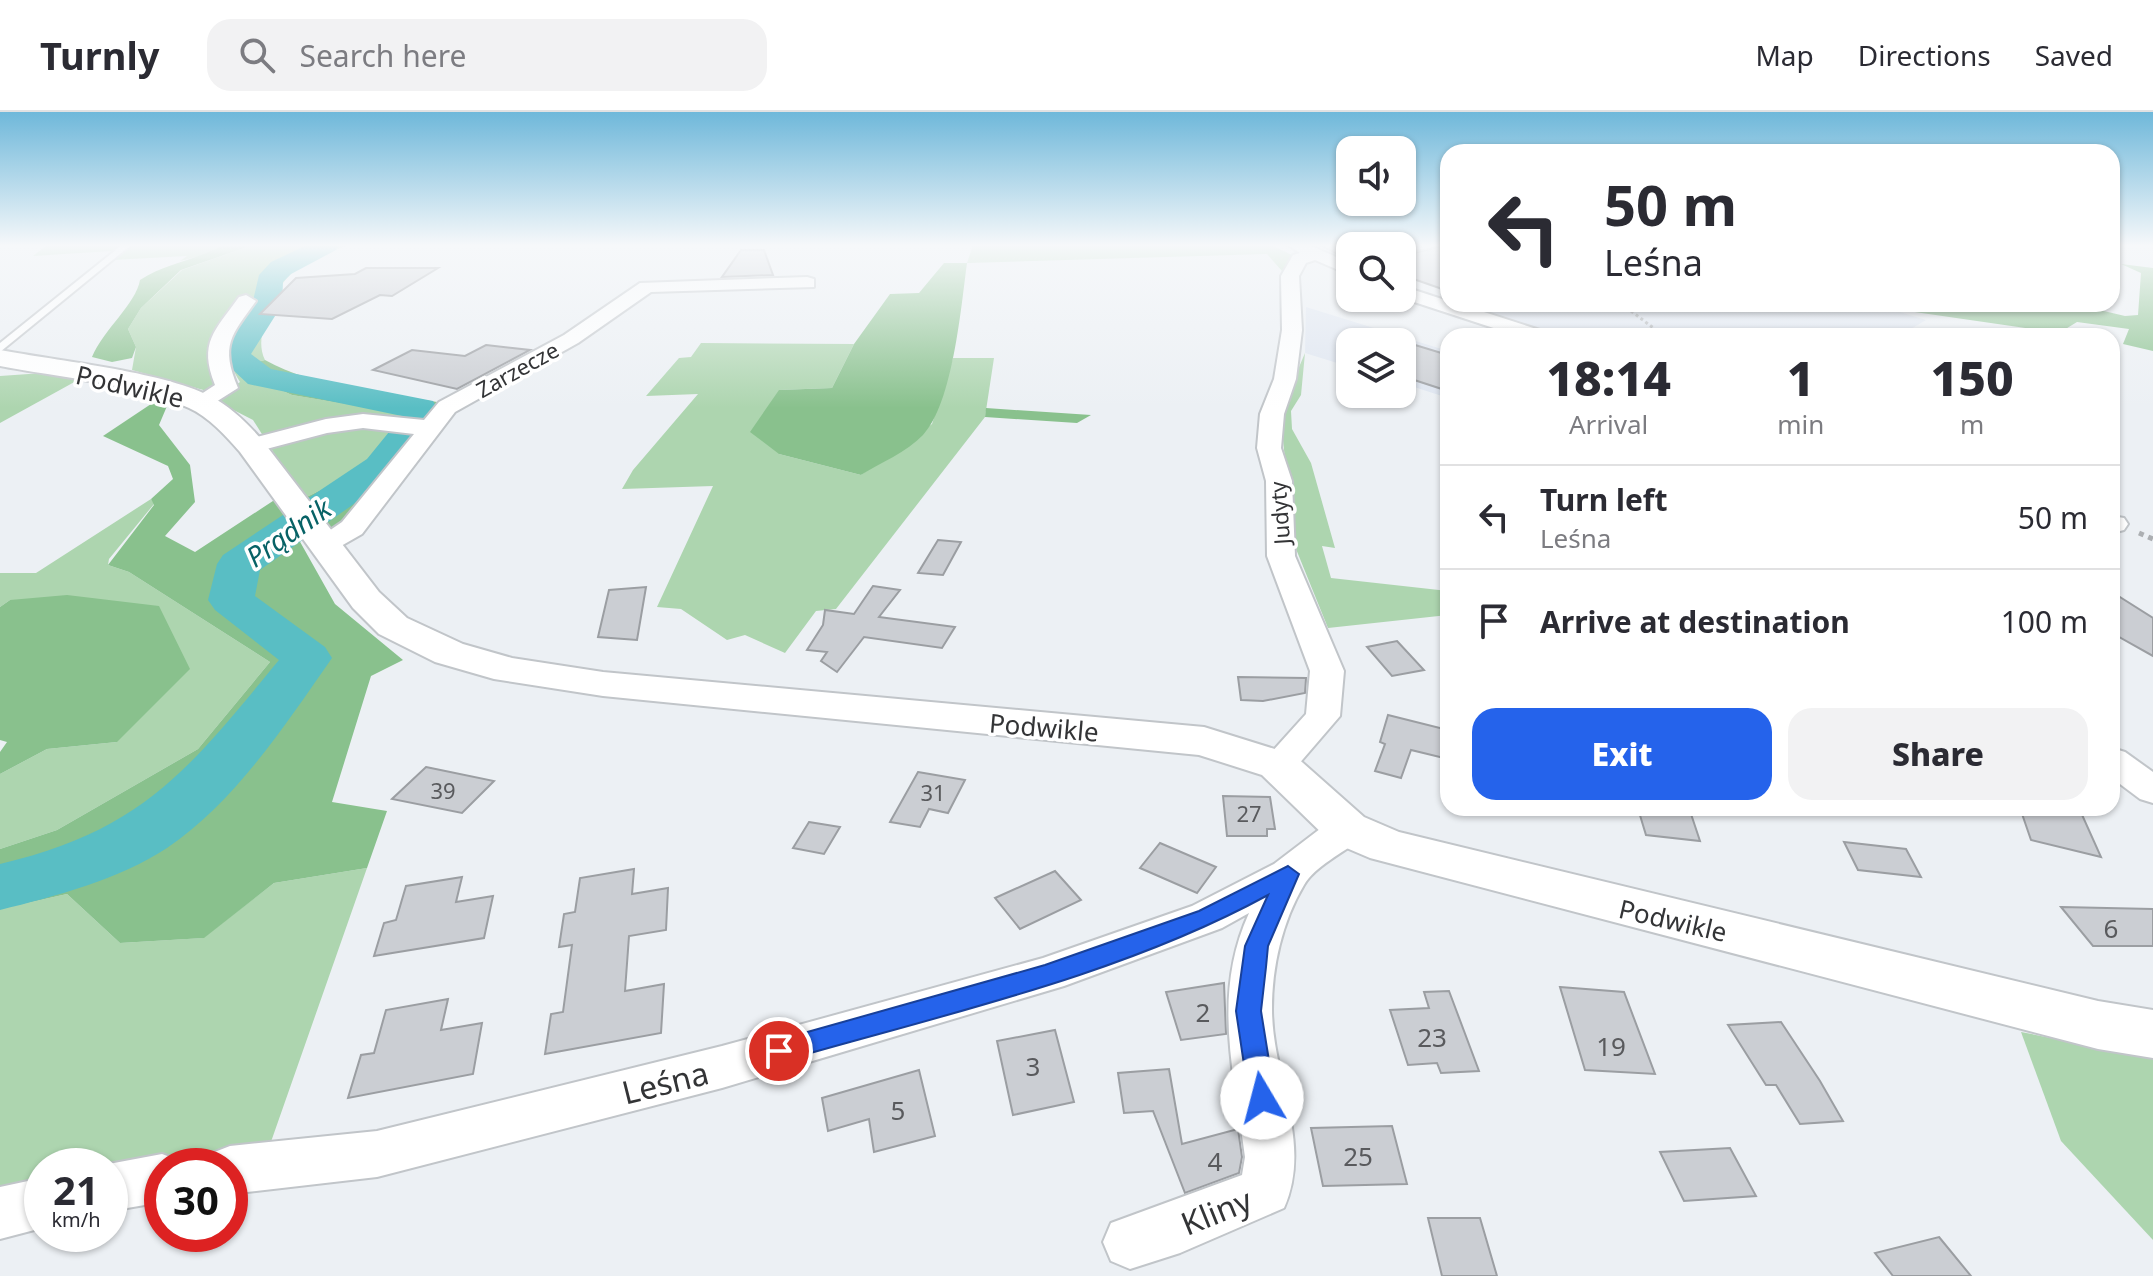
<!DOCTYPE html>
<meta charset="utf-8">
<style>
body{margin:0;font-family:"Noto Sans",sans-serif;background:#f2f2f3;color:#2b2b33;height:100vh;display:flex;flex-direction:column;font-size:30px;white-space:nowrap}
*{box-sizing:border-box;margin:0}
p{font-size:26px;color:#7c7c81}
.icon{flex:none;width:44px;height:44px;fill:none;stroke:currentColor;stroke-width:2;stroke-linecap:round;stroke-linejoin:round}
.map{position:relative;flex:1;overflow:hidden}
.sheet{position:absolute;left:1440px;top:216px;width:680px;height:488px;display:flex;flex-direction:column;background:#fff;border-radius:24px;box-shadow:0 2px 6px #0004}
.sheet>*{flex:none}
.guide{position:absolute;left:1440px;top:32px;width:680px;height:168px;border-radius:24px;box-shadow:0 2px 6px #0004;background:#fff;color:#2b2b33;overflow:hidden}
.buttons{position:absolute;left:1336px;top:24px;display:grid;gap:16px}
.buttons a{display:grid;place-items:center;width:80px;height:80px;border-radius:16px;background:#fff;box-shadow:0 2px 6px #0004;font-size:40px}
.speed{position:absolute;left:24px;top:1036px;display:flex;gap:16px;font-size:40px;font-weight:700;text-align:center}
.speed>*{display:grid;place-content:center;width:104px;height:104px;border-radius:50%;background:#fff;box-shadow:0 2px 6px #0004;line-height:1}
.speed small{font-size:20px;font-weight:400}
.speed .limit{border:12px solid #d22;background:#fff;color:#111}
.pin{position:absolute;display:grid;place-items:center;width:68px;height:68px;color:#fff;margin:-34px;border:4px solid #fff;border-radius:50%;box-shadow:0 2px 8px #0007}
.me{position:absolute;width:88px;margin:-44px;rotate:352deg;stroke-linejoin:round;filter:drop-shadow(0 0 6px #0008)}
.turn{display:flex;align-items:center;gap:28px;height:168px;padding:0 32px;font-size:36px}
.turn .icon{width:104px;height:104px;stroke-width:2.5}
.turn b{display:block;font-size:56px;line-height:68px}
.eta{display:flex;justify-content:space-evenly;align-items:center;height:136px;text-align:center}
.eta b{font-size:48px;font-weight:800;line-height:56px}
.action{display:flex;gap:16px;margin-top:auto;padding:16px 32px}
.action a{flex:1;height:92px;border-radius:24px;background:#2563eb;color:#fff;font-size:32px;font-weight:800;line-height:92px;text-align:center}
.action a+a{background:#f2f2f3;color:#2b2b33}
ul{padding:0;list-style:none}
li{display:flex;align-items:center;gap:24px;height:104px;padding:0 32px;border-top:2px solid #e1e1e2}
li div{flex:1}
li b{display:block;font-size:30px}
li em{font-style:normal}
header{display:flex;align-items:center;gap:48px;box-sizing:border-box;height:112px;padding:0 40px;background:#fff;border-bottom:2px solid #e1e1e2}
header strong{font-size:38px}
nav{display:flex;gap:44px;margin-inline-start:auto;font-size:28px}
.search{width:560px;height:72px;background:#f2f2f3;display:flex;align-items:center;gap:20px;box-sizing:border-box;padding:0 28px;border-radius:24px;color:#7c7c81;font-size:30px}
.map>svg:first-child{display:block}
.built{fill:#dee5f0}
.green{fill:#add5af}
.forest{fill:#89c18d}
.lines{fill:none;stroke-linecap:round;stroke-linejoin:round}
.river{fill:#59bec4;fill-rule:evenodd}
.building{fill:#cbced3;stroke:#9b9ea2;stroke-width:2}
.service-casing{stroke:#c1c5c9;stroke-width:4}
.minor-casing{stroke:#c1c5c9;stroke-width:4}
.tertiary-casing{stroke:#c1c5c9;stroke-width:4}
.path-far1{stroke:#acafb2;stroke-width:3;stroke-dasharray:3 3;stroke-linecap:butt}
.path{stroke:#acafb2;stroke-width:5;stroke-dasharray:5 5;stroke-linecap:butt}
.service{fill:#fff;fill-rule:evenodd}
.minor{fill:#fff;fill-rule:evenodd}
.tertiary{fill:#fff;fill-rule:evenodd}
.route{fill:#2563eb;stroke:#184099;stroke-width:2}
.labels{text-anchor:middle;dominant-baseline:central;stroke-width:7;stroke-linejoin:round;paint-order:stroke}
.far-street-label{font-size:22px;fill:#333436;stroke:#fff}
.number-label{font-size:22px;fill:#595a5d}
.street-label{font-size:26px;fill:#333436;stroke:#fff}
.near-number-label{font-size:26px;fill:#595a5d}
.water-label{font-size:28px;font-style:italic;fill:#076266;stroke:#fff}
.near-street-label{font-size:32px;fill:#333436;stroke:#fff}
</style>
<header>
<strong>Turnly</strong>
<div class="search"><svg class="icon" aria-label="search" viewBox="0 0 24 24"><circle cx="10" cy="10" r="6"/><path d="M15 15l6 6"/></svg>Search here</div>
<nav><a>Map</a><a>Directions</a><a>Saved</a></nav>
</header>
<div class="map">
<svg width="2153" height="1164" viewBox="0 0 2153 1164">
<rect width="100%" height="100%" fill="#ecf0f4"/>
<g class="built">
<polygon points="1460,192 1795,192 1887,196 1926,208 1899,224 1561,224"/>
<polygon points="1306,195 1448,239 1448,286 1402,271 1402,230 1350,230 1350,255 1305,241"/>
</g>
<g class="green">
<polygon points="47,133 122,133 112,139 33,144"/>
<polygon points="131,133 223,133 209,142 180,149 187,144 112,148"/>
<path d="M253 133H349C318 144 288 153 275 186L237 190C215 220 198 239 221 274L214 281 132 258 136 235 128 217 141 196 182 158Z"/>
<polygon points="973,133 1271,133 1292,143 1282,159 1267,142 967,151"/>
<path d="M273 191C265 208 256 230 265 248L233 257 292 283 406 302C372 351 356 361 303 387L253 308 214 288 240 270C223 243 227 228 242 201Z"/>
<polygon points="701,231 854,232 832,276 779,278 779,342 861,363 932,312 953,246 994,246 985,305 836,497 816,499 785,541 745,523 727,528 681,497 657,495 713,374 622,377 633,358 698,282 646,284 679,246 691,245"/>
<polygon points="1305,241 1301,283 1291,299 1292,317 1311,351 1335,436 1322,434 1331,466 1448,479 1448,503 1328,516 1294,432 1280,300"/>
<polygon points="43,261 78,268 0,311 0,264"/>
<polygon points="151,387 154,392 109,447 108,453 129,460 270,550 198,637 57,718 0,737 0,662 47,637 117,630 10,488 0,495 0,461 36,461"/>
<polygon points="367,756 266,1044 186,1054 42,1054 42,1076 0,1088 0,797 67,782 120,831 203,826 274,771"/>
<polygon points="2021,920 2153,946 2153,1128 2061,1029"/>
</g>
<g class="forest">
<path d="M223 133H253L181 158 141 196 128 217 136 235 132 246 112 250 92 245C103 218 136 192 140 168 166 151 197 148 223 133Z"/>
<path d="M944 151H967C961 195 953 291 923 323 907 340 880 351 861 363L779 342 750 320 779 278 832 276 854 232 890 182 919 181Z"/>
<polygon points="2121,152 2153,156 2153,239 2123,232 2129,217 2077,210 2059,221 1887,196 1896,192 2074,192 2125,204 2138,203 2141,161"/>
<path d="M265 248C316 276 379 280 437 290L441 295 346 413 331 419 303 387C356 361 372 351 405 302L292 283 232 257Z"/>
<polygon points="163,284 170,287 159,313 190,353 195,390 165,424 195,440 276,387 335,492 403,548 371,564 332,690 387,699 367,756 274,771 204,826 120,831 67,782 0,797 0,737 57,718 198,637 270,550 129,460 108,453 154,393 151,387 173,367 168,354 103,324"/>
<polygon points="986,296 1091,303 1077,311 985,305"/>
<polygon points="67,483 159,494 190,557 117,630 47,637 0,662 0,640 7,630 0,628 0,495 10,488"/>
</g>
<g class="lines">
<path class="river" d="M307 133H340L336 138 291 162 283 170 282 193 251 242 271 257 433 289 441 302 395 363 260 458 255 484 325 535 332 546C286 612 235 690 167 736 118 768 56 784 0 798V752C144 718 189 657 279 548L215 498 208 488 217 452 223 443 367 347 402 304 248 272 218 244 252 193 259 163 271 150Z"/>
</g>
<g class="building">
<polygon points="1445,133 1448,133 1448,179 1402,163 1402,144"/>
<polygon points="741,138 764,138 773,163 722,165"/>
<polygon points="366,156 438,156 392,184 380,183 332,207 260,202 296,166 355,162"/>
<polygon points="1402,229 1448,243 1448,279 1402,264"/>
<polygon points="486,233 530,238 457,277 373,258 412,238 465,244"/>
<polygon points="938,428 961,430 943,463 918,461"/>
<polygon points="873,474 900,478 879,505 955,515 942,536 864,525 837,560 821,549 827,540 807,538 823,513 825,498 854,502"/>
<polygon points="646,475 637,528 598,525 609,478"/>
<polygon points="2112,480 2153,506 2153,544 2112,521"/>
<polygon points="1397,529 1424,558 1392,564 1367,535"/>
<polygon points="1238,565 1306,566 1305,581 1263,589 1241,588"/>
<polygon points="1388,603 1448,618 1448,647 1411,638 1401,666 1375,659 1385,632 1380,630"/>
<polygon points="426,655 494,669 462,701 392,687"/>
<polygon points="918,660 965,668 948,701 929,697 920,715 890,710"/>
<polygon points="1223,684 1270,685 1275,717 1267,717 1267,724 1227,724"/>
<polygon points="1647,696 1689,696 1700,729 1646,723 1639,700 1648,701"/>
<polygon points="2020,696 2079,696 2101,745 2031,728"/>
<polygon points="809,710 840,715 824,742 793,736"/>
<polygon points="1844,730 1906,737 1921,765 1858,758"/>
<polygon points="1160,731 1216,755 1197,781 1140,756"/>
<polygon points="634,757 632,782 668,776 666,818 629,824 625,879 664,872 661,921 545,942 551,902 563,900 572,833 559,835 564,802 575,800 580,766"/>
<polygon points="1055,759 1081,788 1020,817 995,786"/>
<polygon points="462,765 456,790 493,784 484,826 374,844 384,811 396,808 406,774"/>
<polygon points="2061,795 2153,797 2153,834 2093,834"/>
<polygon points="1224,871 1226,922 1181,928 1166,880"/>
<polygon points="1560,875 1624,880 1655,962 1585,958"/>
<polygon points="1449,879 1479,959 1441,961 1437,951 1408,953 1390,898 1429,896 1424,880"/>
<polygon points="448,887 441,918 482,911 473,962 348,986 361,943 374,941 386,898"/>
<polygon points="1781,910 1820,969 1843,1009 1800,1012 1776,973 1766,973 1728,913"/>
<polygon points="1055,918 1074,990 1013,1003 997,929"/>
<polygon points="1169,957 1182,1032 1238,1017 1242,1045 1239,1061 1185,1081 1153,999 1124,1001 1118,961"/>
<polygon points="919,958 935,1024 874,1040 869,1007 828,1019 822,986"/>
<polygon points="1392,1014 1407,1072 1323,1074 1311,1016"/>
<polygon points="1730,1036 1756,1084 1684,1089 1660,1040"/>
<polygon points="1428,1106 1480,1106 1497,1164 1442,1164"/>
<polygon points="1939,1125 1971,1164 1893,1164 1875,1141"/>
</g>
<g class="lines">
<g class="service-casing">
<g id="service">
<polygon points="122,133 131,133 0,240 0,231"/>
<polygon points="1322,133 1333,133 1350,141 1350,147"/>
<polygon points="1421,133 1442,133 1402,141 1402,135"/>
</g>
</g>
<g class="minor-casing">
<g id="minor">
<polygon points="1288,133 1309,133 1350,151 1350,163 1315,148 1306,151 1299,164 1302,218 1296,267 1284,302 1281,336 1292,369 1295,444 1344,559 1340,604 1291,661 1278,665 1265,661 1260,653 1306,602 1310,559 1267,444 1266,369 1257,336 1260,302 1274,267 1282,218 1281,164 1293,143 1300,141"/>
<polygon points="807,165 814,167 814,175 651,180 578,231 455,300 362,422 334,438 314,438 310,432 342,410 414,322 363,316 327,321 251,341 239,334 242,329 326,307 363,302 424,308 439,290 564,223 640,171"/>
<polygon points="1402,174 1448,189 1448,192 1459,192 1546,220 1549,224 1518,224 1402,186"/>
<path d="M246 183 256 189C231 224 220 233 238 276L208 295H192L189 290 215 273C198 230 215 219 239 185Z"/>
<polygon points="2112,404 2124,406 2128,412 2124,418 2112,421"/>
<polygon points="2112,636 2125,640 2153,660 2153,691 2140,687 2112,666"/>
<path d="M1347 703 1361 707 1367 717 1361 727C1344 740 1314 755 1304 773 1282 810 1272 855 1272 897 1272 965 1313 1030 1284 1096L1180 1141 1130 1157 1111 1149 1103 1130 1111 1111 1242 1063 1245 1045C1234 960 1212 882 1249 801L1222 816 1064 874 722 976 377 1065 230 1082V1054H206L212 1041 230 1034 377 1019 722 934 1043 846 1192 794 1274 752 1333 707Z"/>
<polygon points="162,1042 181,1049 183,1054 162,1054 162,1090 110,1099 110,1054 98,1054"/>
<polygon points="42,1066 42,1116 0,1127 0,1075"/>
</g>
</g>
<g class="tertiary-casing">
<path id="tertiary" d="M0 238C58 249 160 259 210 284 230 294 247 311 262 328L379 480 407 506 463 532 512 546 603 560 1204 615 1294 643 1364 705 1399 720 2098 889 2153 898V946L2098 937 1370 746 1330 729 1262 663 1199 643 603 584 494 567 435 550 379 522 353 496 240 340C226 324 209 305 189 296 138 272 56 265 0 254Z"/>
</g>
<g class="path-far1">
<polyline points="1751,192 1880,198"/>
<polyline points="1631,199 1664,224"/>
<polyline points="1561,219 1576,224"/>
</g>
<polyline class="path" points="2139,421 2153,427"/>
<use href="#service" class="service"/>
<use href="#minor" class="minor"/>
<use href="#tertiary" class="tertiary"/>
</g>
<linearGradient id="sky" x2="0" y2="1"><stop stop-color="#6fb8da"/><stop offset="0.45" stop-color="#f6f8fa"/><stop offset="1" stop-color="#f6f8fa" stop-opacity="0"/></linearGradient>
<rect width="2153" height="296" fill="url(#sky)"/>
<path class="route" d="M1288 754 1299 762 1268 834 1266 855 1261 899 1275 986 1271 995 1262 998 1252 995 1249 986 1236 899 1245 834 1268 783C1120 864 941 903 779 950L770 947 766 939 770 931 779 928 1045 853 1199 799Z"/>
<g class="labels">
<g class="far-street-label">
<text transform="translate(517 257) rotate(-29)">Zarzecze</text>
<text transform="translate(1279 401) rotate(-94)">Judyty</text>
</g>
<g class="number-label">
<text x="443" y="678">39</text>
<text x="933" y="680">31</text>
<text x="1249" y="701">27</text>
</g>
<g class="street-label">
<text transform="translate(130 274) rotate(13)">Podwikle</text>
<text transform="translate(1044 615) rotate(5)">Podwikle</text>
<text transform="translate(1673 808) rotate(13)">Podwikle</text>
</g>
<g class="near-number-label">
<text x="2111" y="816">6</text>
<text x="1203" y="900">2</text>
<text x="1432" y="925">23</text>
<text x="1611" y="934">19</text>
<text x="1033" y="954">3</text>
<text x="898" y="998">5</text>
<text x="1358" y="1044">25</text>
<text x="1215" y="1049">4</text>
</g>
<g class="water-label">
<text transform="translate(288 420) rotate(-35)">Prądnik</text>
</g>
<g class="near-street-label">
<text transform="translate(665 970) rotate(-14)">Leśna</text>
<text transform="translate(1216 1099) rotate(-22)">Kliny</text>
</g>
</g>
</svg>
<div class="buttons">
<a><svg class="icon" aria-label="sound" viewBox="0 0 24 24"><path d="M4 9h4l5-4v14l-5-4H4zM17 9q2 3 0 6"/></svg></a>
<a><svg class="icon" aria-label="search" viewBox="0 0 24 24"><circle cx="10" cy="10" r="6"/><path d="M15 15l6 6"/></svg></a>
<a><svg class="icon" aria-label="layers" viewBox="0 0 24 24"><path d="M12 4l9 5-9 5-9-5zM3 14l9 5 9-5"/></svg></a>
</div>
<div class="speed"><div>21<small>km/h</small></div><div class="limit">30</div></div>
<div class="pin" style="left:779px;top:939px;background:#d93025"><svg class="icon" aria-label="arrive" viewBox="0 0 24 24"><path d="M6 21V4h12l-3 4 3 4H6"/></svg></div>
<svg class="me" style="left:1262px;top:986px" viewBox="-20 -20 40 40"><circle r="19" fill="#fff"/><path d="M0-13L10 11 0 6-10 11z" fill="#2563eb"/></svg>
<div class="guide">
<div class="turn"><svg class="icon" aria-label="left" viewBox="0 0 24 24"><path d="M17 20v-9H6M10 6l-5 5 5 5"/></svg><div><b>50 m</b>Leśna</div></div>
</div>
<section class="sheet">
<div class="eta">
<div><b>18:14</b><p>Arrival</p></div>
<div><b>1</b><p>min</p></div>
<div><b>150</b><p>m</p></div>
</div>
<ul>
<li><svg class="icon" aria-label="left" viewBox="0 0 24 24"><path d="M17 20v-9H6M10 6l-5 5 5 5"/></svg><div><b>Turn left</b><p>Leśna</p></div><em>50 m</em></li>
<li><svg class="icon" aria-label="arrive" viewBox="0 0 24 24"><path d="M6 21V4h12l-3 4 3 4H6"/></svg><div><b>Arrive at destination</b></div><em>100 m</em></li>
</ul>
<div class="action"><a>Exit</a><a>Share</a></div>
</section>
</div>
